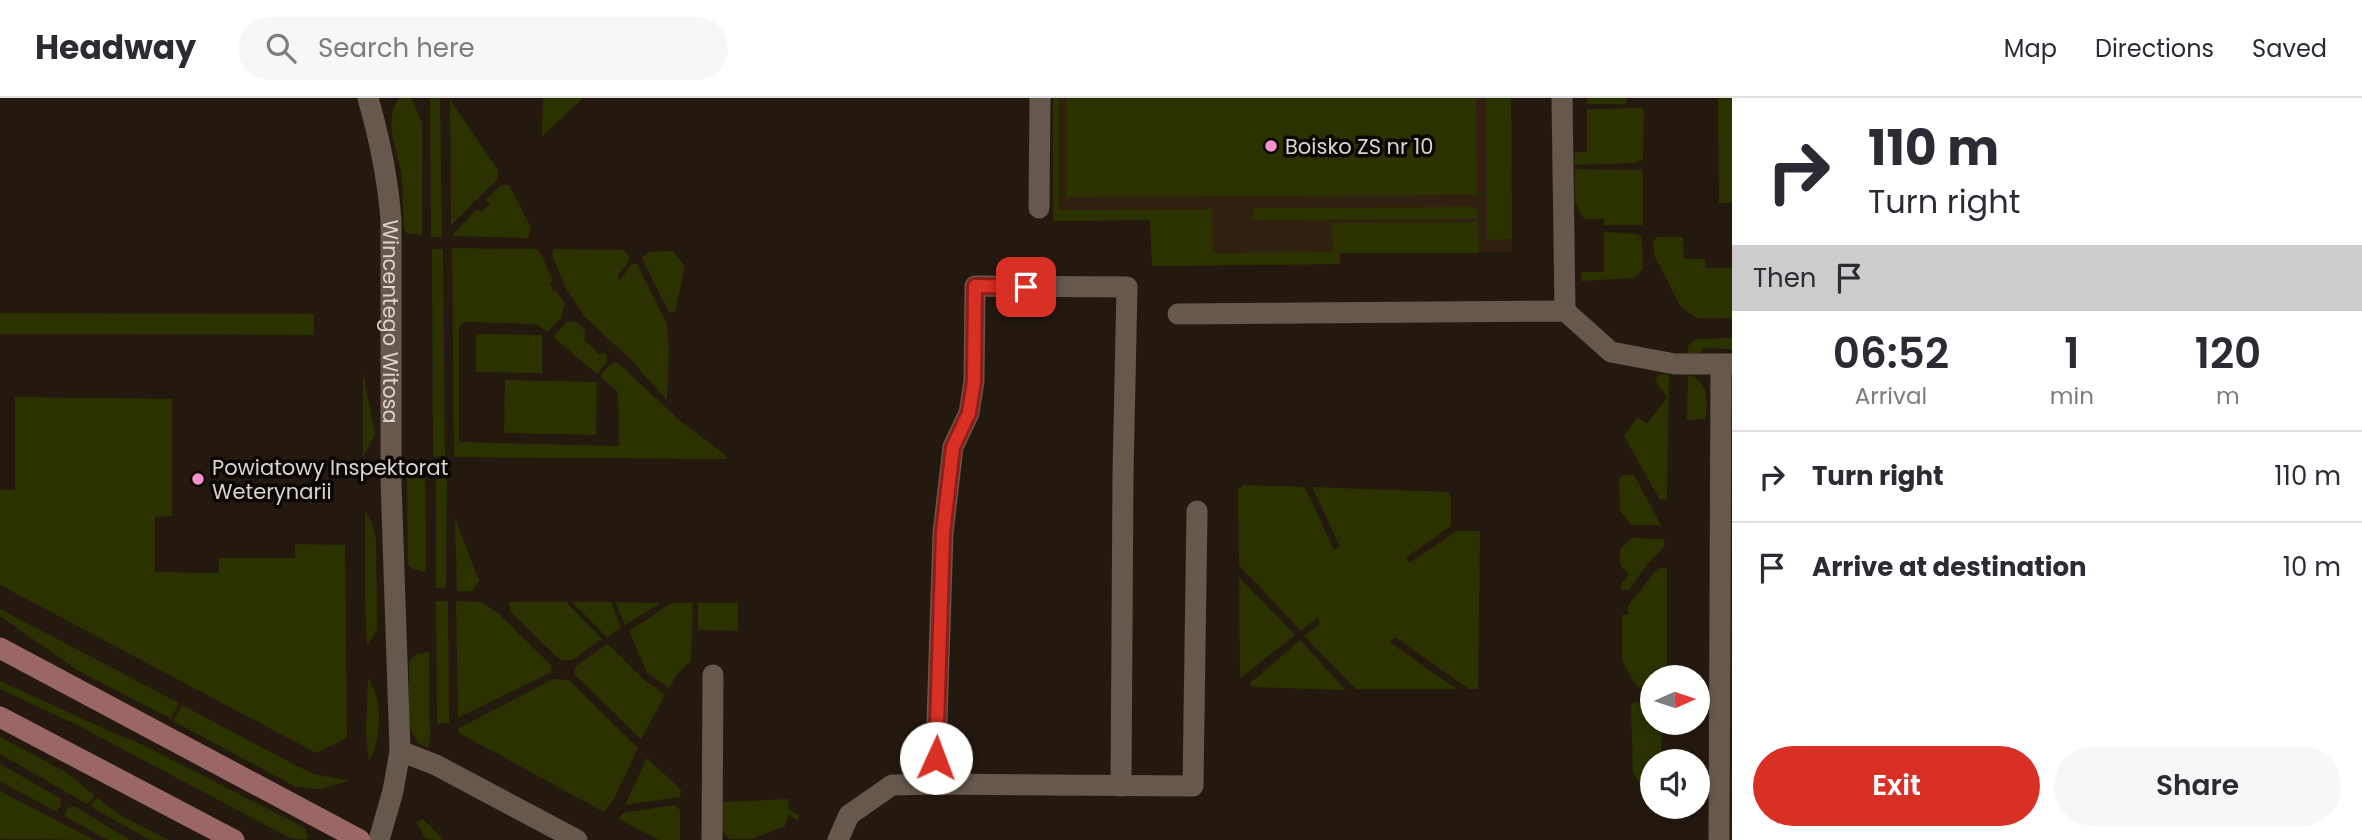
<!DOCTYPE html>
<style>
body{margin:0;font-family:Poppins,sans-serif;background:#f7f7f7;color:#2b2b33;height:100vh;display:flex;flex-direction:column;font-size:26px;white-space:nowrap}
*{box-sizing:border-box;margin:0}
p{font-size:23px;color:#7c7c81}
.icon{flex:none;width:38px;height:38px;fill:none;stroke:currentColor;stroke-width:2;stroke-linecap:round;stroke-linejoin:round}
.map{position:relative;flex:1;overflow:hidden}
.panel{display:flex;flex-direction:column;background:#fff;width:630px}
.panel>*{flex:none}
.top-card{background:#fff;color:#2b2b33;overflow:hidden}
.needle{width:46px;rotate:87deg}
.fabs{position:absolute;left:1640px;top:567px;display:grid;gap:14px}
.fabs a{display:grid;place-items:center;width:70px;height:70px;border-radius:50%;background:#fff;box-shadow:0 4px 10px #0003;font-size:35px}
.pin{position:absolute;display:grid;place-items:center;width:60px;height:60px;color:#fff;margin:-30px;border-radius:14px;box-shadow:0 4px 10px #0006}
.me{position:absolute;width:77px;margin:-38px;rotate:2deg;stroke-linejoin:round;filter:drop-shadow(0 0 5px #0008)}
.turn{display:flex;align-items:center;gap:24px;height:147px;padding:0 21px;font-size:32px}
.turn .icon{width:91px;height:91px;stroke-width:2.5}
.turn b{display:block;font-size:49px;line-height:60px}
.then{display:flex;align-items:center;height:66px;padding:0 21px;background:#0003;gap:14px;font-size:26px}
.eta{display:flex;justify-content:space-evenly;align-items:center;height:119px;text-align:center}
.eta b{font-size:42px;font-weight:600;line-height:49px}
.primary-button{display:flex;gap:14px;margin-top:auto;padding:14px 21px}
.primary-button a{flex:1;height:80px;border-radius:42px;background:#d93025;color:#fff;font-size:28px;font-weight:600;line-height:80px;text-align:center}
.primary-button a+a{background:#f7f7f7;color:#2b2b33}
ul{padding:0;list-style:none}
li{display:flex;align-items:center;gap:21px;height:91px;padding:0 21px;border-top:2px solid #e1e1e2}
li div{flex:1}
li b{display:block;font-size:26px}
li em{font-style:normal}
header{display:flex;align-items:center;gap:42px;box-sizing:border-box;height:98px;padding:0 35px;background:#fff;border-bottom:2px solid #e1e1e2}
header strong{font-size:33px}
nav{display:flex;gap:38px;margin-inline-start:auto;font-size:24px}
.search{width:490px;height:63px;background:#f7f7f7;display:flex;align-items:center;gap:18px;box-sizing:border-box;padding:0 24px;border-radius:38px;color:#7c7c81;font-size:26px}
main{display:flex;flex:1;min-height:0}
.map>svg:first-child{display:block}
.built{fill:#302010}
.green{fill:#2b3200}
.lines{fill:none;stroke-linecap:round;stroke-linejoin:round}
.minor{stroke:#66584c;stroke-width:21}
.major{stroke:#9b6766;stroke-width:21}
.route-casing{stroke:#8d1f18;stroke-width:18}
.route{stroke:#d93025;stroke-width:12}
.poi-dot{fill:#f890cc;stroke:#0a0603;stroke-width:2.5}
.labels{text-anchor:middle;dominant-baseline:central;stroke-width:7;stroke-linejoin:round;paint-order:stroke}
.poi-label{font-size:21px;fill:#dbd3cc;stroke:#0a0603;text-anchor:start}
.street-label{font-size:21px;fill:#dbd3cc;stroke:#0a0603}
</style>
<header>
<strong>Headway</strong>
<div class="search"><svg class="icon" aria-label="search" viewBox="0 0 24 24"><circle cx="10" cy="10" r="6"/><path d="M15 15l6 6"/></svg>Search here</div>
<nav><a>Map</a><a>Directions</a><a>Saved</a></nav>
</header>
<main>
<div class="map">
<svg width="1732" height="742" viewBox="0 0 1732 742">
<rect width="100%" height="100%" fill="#24190f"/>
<polygon class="built" points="1053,0 1511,0 1512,154 1340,155 1340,166 1152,168 1150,122 1053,123"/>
<g class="green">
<path d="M399 0H411L422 24V137L406 135 404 131C403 114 403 97 402 80 399 53 382 26 399 0Z"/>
<polygon points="430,0 440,0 442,139 431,139"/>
<polygon points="543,0 583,0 542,38"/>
<polygon points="1053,0 1059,0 1059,112 1212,111 1213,155 1333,154 1332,125 1478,124 1479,155 1340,155 1340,166 1152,168 1150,122 1053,123"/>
<polygon points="1066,0 1476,0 1477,97 1066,99"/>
<polygon points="1486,0 1511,0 1512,141 1487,142"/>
<polygon points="1587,0 1627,0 1626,6 1587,6"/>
<polygon points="1718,0 1732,0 1732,123 1732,105 1719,105"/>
<polygon points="450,1 498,72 497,81 451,127"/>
<polygon points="1642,10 1644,13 1643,62 1636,65 1574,67 1575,54 1587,54 1587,11"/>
<polygon points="1575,71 1641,72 1643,76 1643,127 1604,127 1604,121 1584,121 1575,105"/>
<polygon points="501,87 509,87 531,130 528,140 452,138 452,137 477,111 481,114 490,106 486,102"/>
<polygon points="1477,109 1478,121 1253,122 1253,110"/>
<polygon points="1604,134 1637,136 1642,139 1643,171 1634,180 1581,183 1582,174 1604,174"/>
<polygon points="1656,139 1683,139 1684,161 1705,161 1706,170 1732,170 1732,220 1697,220 1681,209 1654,157 1653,146"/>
<polygon points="452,150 537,151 542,158 553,183 550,185 553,193 556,193 565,205 561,220 547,234 536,226 464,224 459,229 459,344 619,348 618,294 600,278 610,267 617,264 677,320 726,358 726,361 454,359"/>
<polygon points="432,151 443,151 445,358 433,359"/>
<polygon points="554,151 622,152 629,158 629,163 617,178 620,182 632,166 637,166 667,226 669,255 667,302 631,262 584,218 566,190 552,157"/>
<polygon points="673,153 685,168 675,214 669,214 642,160 648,154"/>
<polygon points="0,215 314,216 314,237 0,236"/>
<polygon points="567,224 576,224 585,232 584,242 599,256 605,255 607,257 607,264 597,276 553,239"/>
<polygon points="476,236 542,237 542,275 476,274"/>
<polygon points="1732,240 1732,251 1704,250 1701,255 1688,255 1688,248 1696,241"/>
<polygon points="363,274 375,336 363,359"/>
<polygon points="1669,276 1667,401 1660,402 1624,338 1638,319 1647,326 1666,301 1666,297 1655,283 1658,277"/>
<path d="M1688 277C1709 282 1708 304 1705 321L1687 322Z"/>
<polygon points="505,282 597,284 596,337 504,335"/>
<polygon points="15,299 172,301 172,418 155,419 155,474 219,475 219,460 295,460 295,446 345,447 347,640 316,655 0,487 0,392 15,392"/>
<polygon points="425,363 426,474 413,471 408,466 407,383 407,372 416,364"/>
<polygon points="436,376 447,376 446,490 436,490"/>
<polygon points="1623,377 1634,377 1661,427 1632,427 1620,413 1619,380"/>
<polygon points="1243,387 1305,389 1334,452 1340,448 1312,389 1448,394 1451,399 1451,428 1405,460 1410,465 1456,433 1480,433 1478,591 1469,591 1395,539 1389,544 1457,591 1356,591 1304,538 1320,526 1318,519 1301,533 1239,467 1238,392"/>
<polygon points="365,414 372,425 376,440 377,531 367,548 365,500"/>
<polygon points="455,420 479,483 472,493 457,493"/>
<polygon points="1632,440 1664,441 1665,448 1645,469 1629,492 1621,492 1621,486 1628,478 1628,475 1620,467 1620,451"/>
<polygon points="1658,470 1667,470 1667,579 1652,579 1652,602 1634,585 1622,562 1622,517 1628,517 1628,508"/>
<polygon points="1239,479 1295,537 1241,580 1240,577"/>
<polygon points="436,503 448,503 449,625 437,626"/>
<polygon points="456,503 481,504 498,515 552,568 550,575 458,620"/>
<polygon points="509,504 566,504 602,541 572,562 560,562 510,513"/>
<polygon points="611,504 621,530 607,539 572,504"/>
<polygon points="615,504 660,505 625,527"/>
<polygon points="671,505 693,505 691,563 678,575 669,590 647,574 629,533"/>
<polygon points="698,505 738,505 738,533 698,532"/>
<polygon points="0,511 179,605 171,621 77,572 0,518"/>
<polygon points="1300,542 1346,592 1252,589 1250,585"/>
<polygon points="608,546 643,581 665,597 641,641 574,576 576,568"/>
<polygon points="429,554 430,642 428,650 418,645 409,628 409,564 416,556"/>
<path d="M368 580C383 601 382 640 369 663L366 635Z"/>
<polygon points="553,581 569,582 638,650 614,701 604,714 459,635 459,630"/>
<polygon points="0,583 118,637 139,645 305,730 308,739 306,742 290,740 79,628 0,591"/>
<polygon points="1638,604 1652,617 1652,625 1662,626 1661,663 1652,663 1652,687 1640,686 1633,675 1631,606"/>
<polygon points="182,607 297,668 314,676 349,683 319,691 296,689 173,623"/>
<polygon points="0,639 67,675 95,698 87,706 0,656"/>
<polygon points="647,660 681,692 680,699 625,707"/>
<polygon points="0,666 60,700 61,706 57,714 0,683"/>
<polygon points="0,693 94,742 0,741"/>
<polygon points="97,699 118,716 168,742 150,742 90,708"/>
<polygon points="789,701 788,711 799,717 798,723 788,716 785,728 752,741 730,741 722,733 723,704"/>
<polygon points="674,707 680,712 680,742 659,742 619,721 622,715"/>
<polygon points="74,708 130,742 108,742 64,718 68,710"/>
<polygon points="423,721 444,742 426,741 416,724"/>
</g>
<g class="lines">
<g class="minor">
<path id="s1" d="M368 0C380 42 388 79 391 123V383L400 653 393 693 379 742"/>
<polyline points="1562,0 1565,213"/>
<polyline points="1039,110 1040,0"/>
<polyline points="1178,216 1565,213 1611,254 1675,266 1721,266"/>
<polyline points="400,653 436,667 577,742"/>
<polyline points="935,686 943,435 953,349 969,315 974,283 975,188 1127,189 1123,376 1121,688"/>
<polyline points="712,742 713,577"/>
<polyline points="838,742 849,717 892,687 935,686 1193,688 1197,413"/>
<polyline points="1719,742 1721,266 1732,266"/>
</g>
<g class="major">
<polyline points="0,550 360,742"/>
<polyline points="0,619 234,742"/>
</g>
</g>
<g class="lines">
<g class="route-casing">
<polyline id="route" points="936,660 943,435 953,349 969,315 974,283 975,188 1026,189"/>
</g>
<use href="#route" class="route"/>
</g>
<g class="poi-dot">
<circle cx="1271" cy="48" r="7"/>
<circle cx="198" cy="381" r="7"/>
</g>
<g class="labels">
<g class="poi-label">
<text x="1285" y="48">Boisko ZS nr 10</text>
<text x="212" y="369">Powiatowy Inspektorat<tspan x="212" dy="24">Weterynarii</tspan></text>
</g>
<g class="street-label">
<text stroke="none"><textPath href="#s1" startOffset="226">Wincentego Witosa</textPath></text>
</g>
</g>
</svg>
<div class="fabs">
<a><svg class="needle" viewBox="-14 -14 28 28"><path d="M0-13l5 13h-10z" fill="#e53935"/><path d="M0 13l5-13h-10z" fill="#7c7c81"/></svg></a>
<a><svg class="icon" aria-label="sound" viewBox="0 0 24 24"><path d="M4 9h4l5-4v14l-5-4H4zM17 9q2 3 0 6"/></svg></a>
</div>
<div class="pin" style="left:1026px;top:189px;background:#d93025"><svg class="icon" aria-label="arrive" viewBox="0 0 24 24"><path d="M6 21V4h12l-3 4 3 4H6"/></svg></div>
<svg class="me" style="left:936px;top:660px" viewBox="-20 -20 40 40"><circle r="19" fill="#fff"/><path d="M0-13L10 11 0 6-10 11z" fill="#d93025"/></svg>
</div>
<section class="panel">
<div class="top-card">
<div class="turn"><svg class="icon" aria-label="right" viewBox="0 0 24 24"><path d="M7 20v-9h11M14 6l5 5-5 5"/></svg><div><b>110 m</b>Turn right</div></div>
<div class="then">Then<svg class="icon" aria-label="arrive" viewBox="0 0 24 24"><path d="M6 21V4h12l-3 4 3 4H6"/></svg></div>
</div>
<div class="eta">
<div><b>06:52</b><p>Arrival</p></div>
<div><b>1</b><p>min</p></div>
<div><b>120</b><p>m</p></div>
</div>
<ul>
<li><svg class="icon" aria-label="right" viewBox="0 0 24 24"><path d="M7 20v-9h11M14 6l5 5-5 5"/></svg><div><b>Turn right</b></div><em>110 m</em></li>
<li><svg class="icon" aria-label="arrive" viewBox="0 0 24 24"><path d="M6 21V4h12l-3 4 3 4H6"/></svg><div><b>Arrive at destination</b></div><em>10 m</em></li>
</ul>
<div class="primary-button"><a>Exit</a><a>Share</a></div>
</section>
</main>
